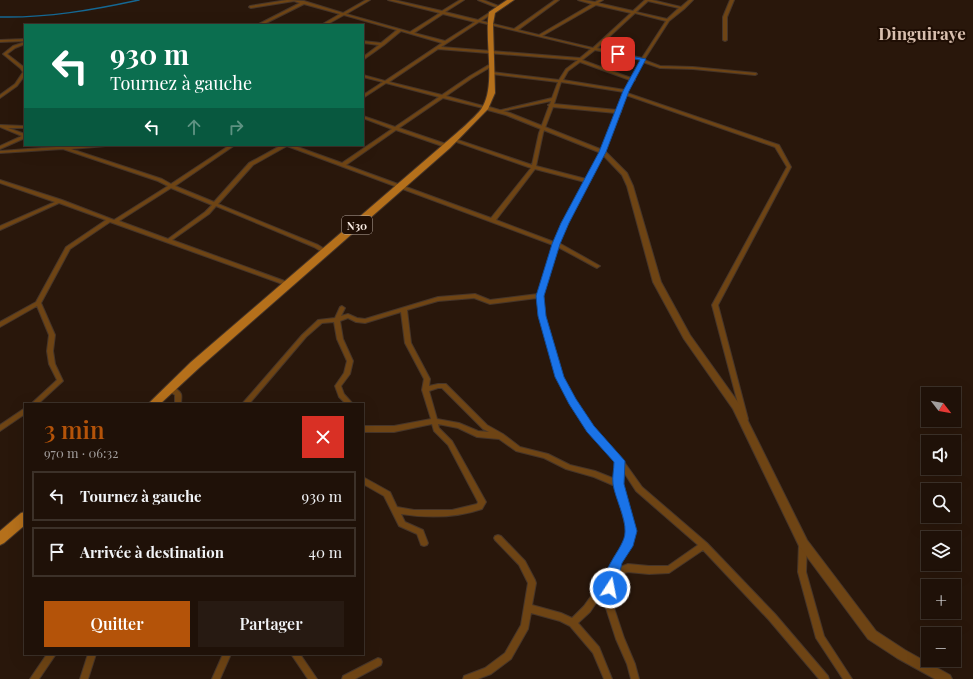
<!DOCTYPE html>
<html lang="fr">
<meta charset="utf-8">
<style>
body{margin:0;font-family:"Playfair Display",serif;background:#271a12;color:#f1f3f6;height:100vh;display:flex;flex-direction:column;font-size:15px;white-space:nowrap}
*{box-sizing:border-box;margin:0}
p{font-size:13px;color:#a19d9c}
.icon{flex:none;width:22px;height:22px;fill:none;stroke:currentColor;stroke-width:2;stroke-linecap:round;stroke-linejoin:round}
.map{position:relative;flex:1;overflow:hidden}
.details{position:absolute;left:24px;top:403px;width:340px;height:252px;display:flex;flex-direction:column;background:#1f1108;border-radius:0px;box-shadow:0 4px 16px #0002,0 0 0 1px #3c3129}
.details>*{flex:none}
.banner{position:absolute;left:24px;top:24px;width:340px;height:122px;border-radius:0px;box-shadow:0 4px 16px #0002,0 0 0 1px #3c3129;background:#0b6e4f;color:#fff;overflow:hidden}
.needle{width:26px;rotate:121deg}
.controls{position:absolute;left:921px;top:387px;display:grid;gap:8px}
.controls a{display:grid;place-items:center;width:40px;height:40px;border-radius:0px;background:#1f1108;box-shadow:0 4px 16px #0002,0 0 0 1px #3c3129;font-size:20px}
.pin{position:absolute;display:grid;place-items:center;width:34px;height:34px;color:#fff;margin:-17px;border-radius:8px;box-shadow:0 2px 6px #0006}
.me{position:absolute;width:44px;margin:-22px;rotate:11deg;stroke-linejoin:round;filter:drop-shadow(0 0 3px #0008)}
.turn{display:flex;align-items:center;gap:14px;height:84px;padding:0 20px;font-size:18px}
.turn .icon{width:52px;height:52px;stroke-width:2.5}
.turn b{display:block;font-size:28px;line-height:34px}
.lanes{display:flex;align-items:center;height:38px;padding:0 20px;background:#0003;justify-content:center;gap:20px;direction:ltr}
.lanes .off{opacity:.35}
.round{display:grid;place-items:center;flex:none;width:42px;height:42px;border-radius:0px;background:#271a12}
.summary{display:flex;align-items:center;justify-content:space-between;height:68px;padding:0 20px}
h1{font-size:24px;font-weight:600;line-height:30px;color:#b45309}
.action{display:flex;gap:8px;margin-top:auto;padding:8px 20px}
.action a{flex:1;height:46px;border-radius:0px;background:#b45309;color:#fff;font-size:16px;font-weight:600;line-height:46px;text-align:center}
.action a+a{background:#271a12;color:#f1f3f6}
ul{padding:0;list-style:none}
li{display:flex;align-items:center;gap:12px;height:50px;margin:0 8px 6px;padding:0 12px;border:2px solid #3c3129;border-radius:0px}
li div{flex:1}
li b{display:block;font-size:15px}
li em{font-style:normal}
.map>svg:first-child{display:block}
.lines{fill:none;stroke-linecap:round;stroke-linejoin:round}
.stream{stroke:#156894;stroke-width:1.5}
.minor-casing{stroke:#463529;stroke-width:2}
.tertiary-casing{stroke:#463529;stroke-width:2}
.primary-casing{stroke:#463529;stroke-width:2}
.minor{fill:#6e4414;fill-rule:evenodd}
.tertiary{fill:#6e4414;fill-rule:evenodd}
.primary{fill:#b5701b;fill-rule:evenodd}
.route{fill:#1a73e8;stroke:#114b97}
.labels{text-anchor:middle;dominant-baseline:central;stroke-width:4;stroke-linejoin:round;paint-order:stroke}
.shield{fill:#1f0e04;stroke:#b7a9a0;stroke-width:1}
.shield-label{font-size:11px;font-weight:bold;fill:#f8ebe3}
.far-town-label{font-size:17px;font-weight:bold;fill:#d8bfaf;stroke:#1f0e04}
</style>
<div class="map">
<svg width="973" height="679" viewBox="0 0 973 679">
<rect width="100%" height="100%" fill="#29170b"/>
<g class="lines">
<path class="stream" d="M0 17C47 18 93 10 139 0"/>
<g class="minor-casing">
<g id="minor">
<path d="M287 0 304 1 343 13 366 0H370L346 14 410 32 440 13 388 0H394L442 11 460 0H464L445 12 478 20 492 11 494 12 493 13 481 21 514 29 555 0H559L518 30 539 35 592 4 578 0H584L595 2 599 0H603L598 3 633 11 645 0H652L681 7 689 0H693L684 9 669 21 644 60 660 66 693 67 756 73 757 74 755 75 693 69 660 68 643 62 634 79 635 80 633 81 627 93 779 145 791 167 718 305 748 419 747 421 745 422 743 421 742 419 712 305 787 167 775 147 626 95 621 111V112L620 113 605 152 568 223 559 243 600 266 597 268 595 267 558 247 543 296 545 316 563 377 575 400 593 427 622 459 642 487 707 543 775 614 828 676 829 679H819L769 620 703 550 669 573 649 574 628 572 616 575 612 602 624 638 635 664 639 679H631L627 664 616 639 604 602 606 588 590 612 578 623 599 647 612 679H604L593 653 570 626 560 621 531 613 528 629 511 659 491 674 478 679H463L464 676 485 668 505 653 521 625 528 583 519 565 495 540 494 538 495 536 498 535 501 536 525 561 535 580 536 583 532 605 561 613 572 618 584 606 609 571 614 558 625 541 627 531 615 486 594 477 566 469 544 458 516 451 499 439 477 437 458 428 438 424 439 428 452 441 486 502 482 509C456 518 427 518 401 514L405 522 423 530 428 543 427 545 424 546 421 545 417 534 399 526 384 496 363 484V477L390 492 397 507 414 510H452L477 504 478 502 448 445 434 431 432 424 394 432H363V426H394L431 419 422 390 424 379 405 343 401 312 365 323 356 322 348 318 340 321 343 339 353 361 350 374 341 386 344 394 353 404H346L339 397 335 386 344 373 347 361 337 339 334 322 322 323 306 337 249 404H242L302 335 318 320 335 318 340 307 342 306 345 308 341 316 348 314 357 318 365 319 438 297 475 294 490 300 538 294 553 245 287 146 253 165 218 204 318 245 328 251 329 252 328 253H324L314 247 216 206 209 214 172 240 290 283 291 284 288 286 110 222 70 249 41 303 55 335 53 351 55 364 63 381 38 404H31L57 380 49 364 47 351 49 335 37 306 0 327V322L36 302 66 247 106 220 59 203 0 230V226L55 202 0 183V180L62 200 114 220 168 186 158 181 63 149 0 153V151L56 147 53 145H59L64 146 108 145 106 146 71 149 162 179 171 184 230 145H235L175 186 214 202 249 163 282 145H292L342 163 392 129 363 118V116L395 127 439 97 386 83 363 98V95L383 82 363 77V75L385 81 442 43 401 31 384 45 363 60V57L379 45 363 43V41L381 43 397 30 344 15 326 25H321L340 14 304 4 262 25H257L300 3 294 1 251 8 249 7 250 6ZM648 1 679 8 667 19 636 12ZM596 5 631 13 593 48 542 36ZM635 13 666 21 642 58 597 48ZM443 14 475 22 445 41 414 33ZM479 22 591 49 580 58 441 47ZM438 49 578 60 566 69 559 80 492 72 490 73 492 74 558 82 552 98 497 111 499 112 551 101 550 104 548 105 549 106 539 133 532 165 455 139H451V140L531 168 491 218 346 165 396 130 445 147H449V145L399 128 443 98 487 109V107L446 96 472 78 494 65V63H492L470 76 442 95 389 82ZM595 50 641 60 631 78 582 60ZM580 62 630 80 625 90 563 80 568 71ZM561 82 624 92 617 110 554 104ZM553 107 616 113 601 152 586 179 536 166 543 133ZM535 169 585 182 562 223 554 242 496 220ZM171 188 212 205 205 212 168 239 119 221ZM474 298 490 304 537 298 539 316 557 377 570 403 589 431 616 462 615 479 595 471 570 465 548 454 520 447 503 434 487 425 446 384H438L429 386 430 379 411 343 407 310 438 301ZM438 388H442L483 429 489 432 478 431 459 423 437 419 429 391ZM623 471 636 491 698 545 668 566H649L628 564 618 568 620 562 632 542 635 531 622 484Z"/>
<polygon points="478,0 483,0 501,7 498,8"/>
<polygon points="730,0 734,0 727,17 727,40 725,41 723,40 723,17"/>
<polygon points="25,39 25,41 0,42 0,40"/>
<polygon points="25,42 25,44 15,48 7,54 25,68 25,75 17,86 0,98 0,95 15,84 23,72 20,68 3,54 13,46"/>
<polygon points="0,125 25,126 25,128 8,128 25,134 25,138 0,149 0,146 22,136 0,127"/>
<path d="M167 386C171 386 179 389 181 394 182 396 181 401 181 404H175V395L167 390 166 388Z"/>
<polygon points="25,408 25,414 0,431 0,425"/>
<polygon points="803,540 806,541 807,543 806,572 824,636 852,679 843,679 816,638 798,572 799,543 800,541"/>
<polygon points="47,654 56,654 39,679 30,679"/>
<polygon points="88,654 96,654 88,679 80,679"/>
<polygon points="223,654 231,654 220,679 212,679"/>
<polygon points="291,654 300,654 317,679 308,679"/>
<polygon points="378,658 381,659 382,662 381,665 355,679 342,679 343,676"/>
</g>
</g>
<g class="tertiary-casing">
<polygon id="tertiary" points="486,106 510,113 605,151 627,173 633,186 661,282 690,335 740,405 807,540 876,631 905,650 950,675 952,679 935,679 897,658 868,639 799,546 733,409 684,339 653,282 627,186 622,175 601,153 506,115 484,109 483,108"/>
</g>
<g class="primary-casing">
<g id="primary">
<path d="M507 0H514L495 13 493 24 495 93 488 109 450 148 199 368 160 404H148L191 362 444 144C453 136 479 115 483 106 496 82 484 40 489 12Z"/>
<polygon points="25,512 25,525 4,543 0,545 0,531 21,513"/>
</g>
</g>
<use href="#minor" class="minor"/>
<use href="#tertiary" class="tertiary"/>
<use href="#primary" class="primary"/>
</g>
<path class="route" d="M616 53 646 59 629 91 606 152 569 223 560 244 544 296 546 316 564 377 576 399 594 426 625 461 624 484 637 531 633 546 622 563 615 592 610 593 606 592C597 570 625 549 625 532 626 518 615 498 613 484 612 477 614 469 614 462L587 432 569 404 555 377 538 316 536 296 552 244 561 223 599 152 623 91 640 60 616 56Z"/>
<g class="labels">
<rect class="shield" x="342" y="216" width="30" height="18" rx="3"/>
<g class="shield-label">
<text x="357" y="225">N30</text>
</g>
<g class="far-town-label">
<text x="922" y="33">Dinguiraye</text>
</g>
</g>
</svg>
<div class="controls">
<a><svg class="needle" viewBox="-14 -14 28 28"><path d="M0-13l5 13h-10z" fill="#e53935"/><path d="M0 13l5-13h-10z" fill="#a19d9c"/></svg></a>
<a><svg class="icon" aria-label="sound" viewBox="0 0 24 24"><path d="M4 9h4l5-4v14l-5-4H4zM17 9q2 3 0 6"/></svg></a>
<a><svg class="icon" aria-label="search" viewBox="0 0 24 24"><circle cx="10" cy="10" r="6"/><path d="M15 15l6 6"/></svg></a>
<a><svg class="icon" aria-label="layers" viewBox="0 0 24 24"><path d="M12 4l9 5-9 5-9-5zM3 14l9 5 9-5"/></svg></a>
<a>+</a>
<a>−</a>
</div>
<div class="pin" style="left:618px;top:54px;background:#d93025"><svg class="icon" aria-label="arrive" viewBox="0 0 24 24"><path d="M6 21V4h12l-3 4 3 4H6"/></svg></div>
<svg class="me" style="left:610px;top:588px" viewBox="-20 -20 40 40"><circle r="17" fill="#1a73e8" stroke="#fff" stroke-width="3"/><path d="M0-11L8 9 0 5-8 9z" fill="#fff"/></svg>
<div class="banner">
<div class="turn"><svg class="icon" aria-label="left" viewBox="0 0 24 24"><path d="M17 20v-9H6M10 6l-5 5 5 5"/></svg><div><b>930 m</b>Tournez à gauche</div></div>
<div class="lanes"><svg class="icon" aria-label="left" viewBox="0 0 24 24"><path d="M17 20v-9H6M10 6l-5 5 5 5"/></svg><svg class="icon off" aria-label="ahead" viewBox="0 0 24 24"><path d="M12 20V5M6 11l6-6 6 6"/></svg><svg class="icon off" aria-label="right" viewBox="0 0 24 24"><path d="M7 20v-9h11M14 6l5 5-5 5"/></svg></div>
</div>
<section class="details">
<div class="summary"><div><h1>3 min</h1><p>970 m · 06:32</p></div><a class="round" style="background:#d93025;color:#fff"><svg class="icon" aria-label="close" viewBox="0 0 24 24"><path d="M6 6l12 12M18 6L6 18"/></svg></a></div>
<ul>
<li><svg class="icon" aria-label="left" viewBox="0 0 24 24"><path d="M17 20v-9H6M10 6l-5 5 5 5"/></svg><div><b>Tournez à gauche</b></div><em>930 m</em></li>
<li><svg class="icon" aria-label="arrive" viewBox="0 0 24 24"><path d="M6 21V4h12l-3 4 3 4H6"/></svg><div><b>Arrivée à destination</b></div><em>40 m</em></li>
</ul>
<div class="action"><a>Quitter</a><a>Partager</a></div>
</section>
</div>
